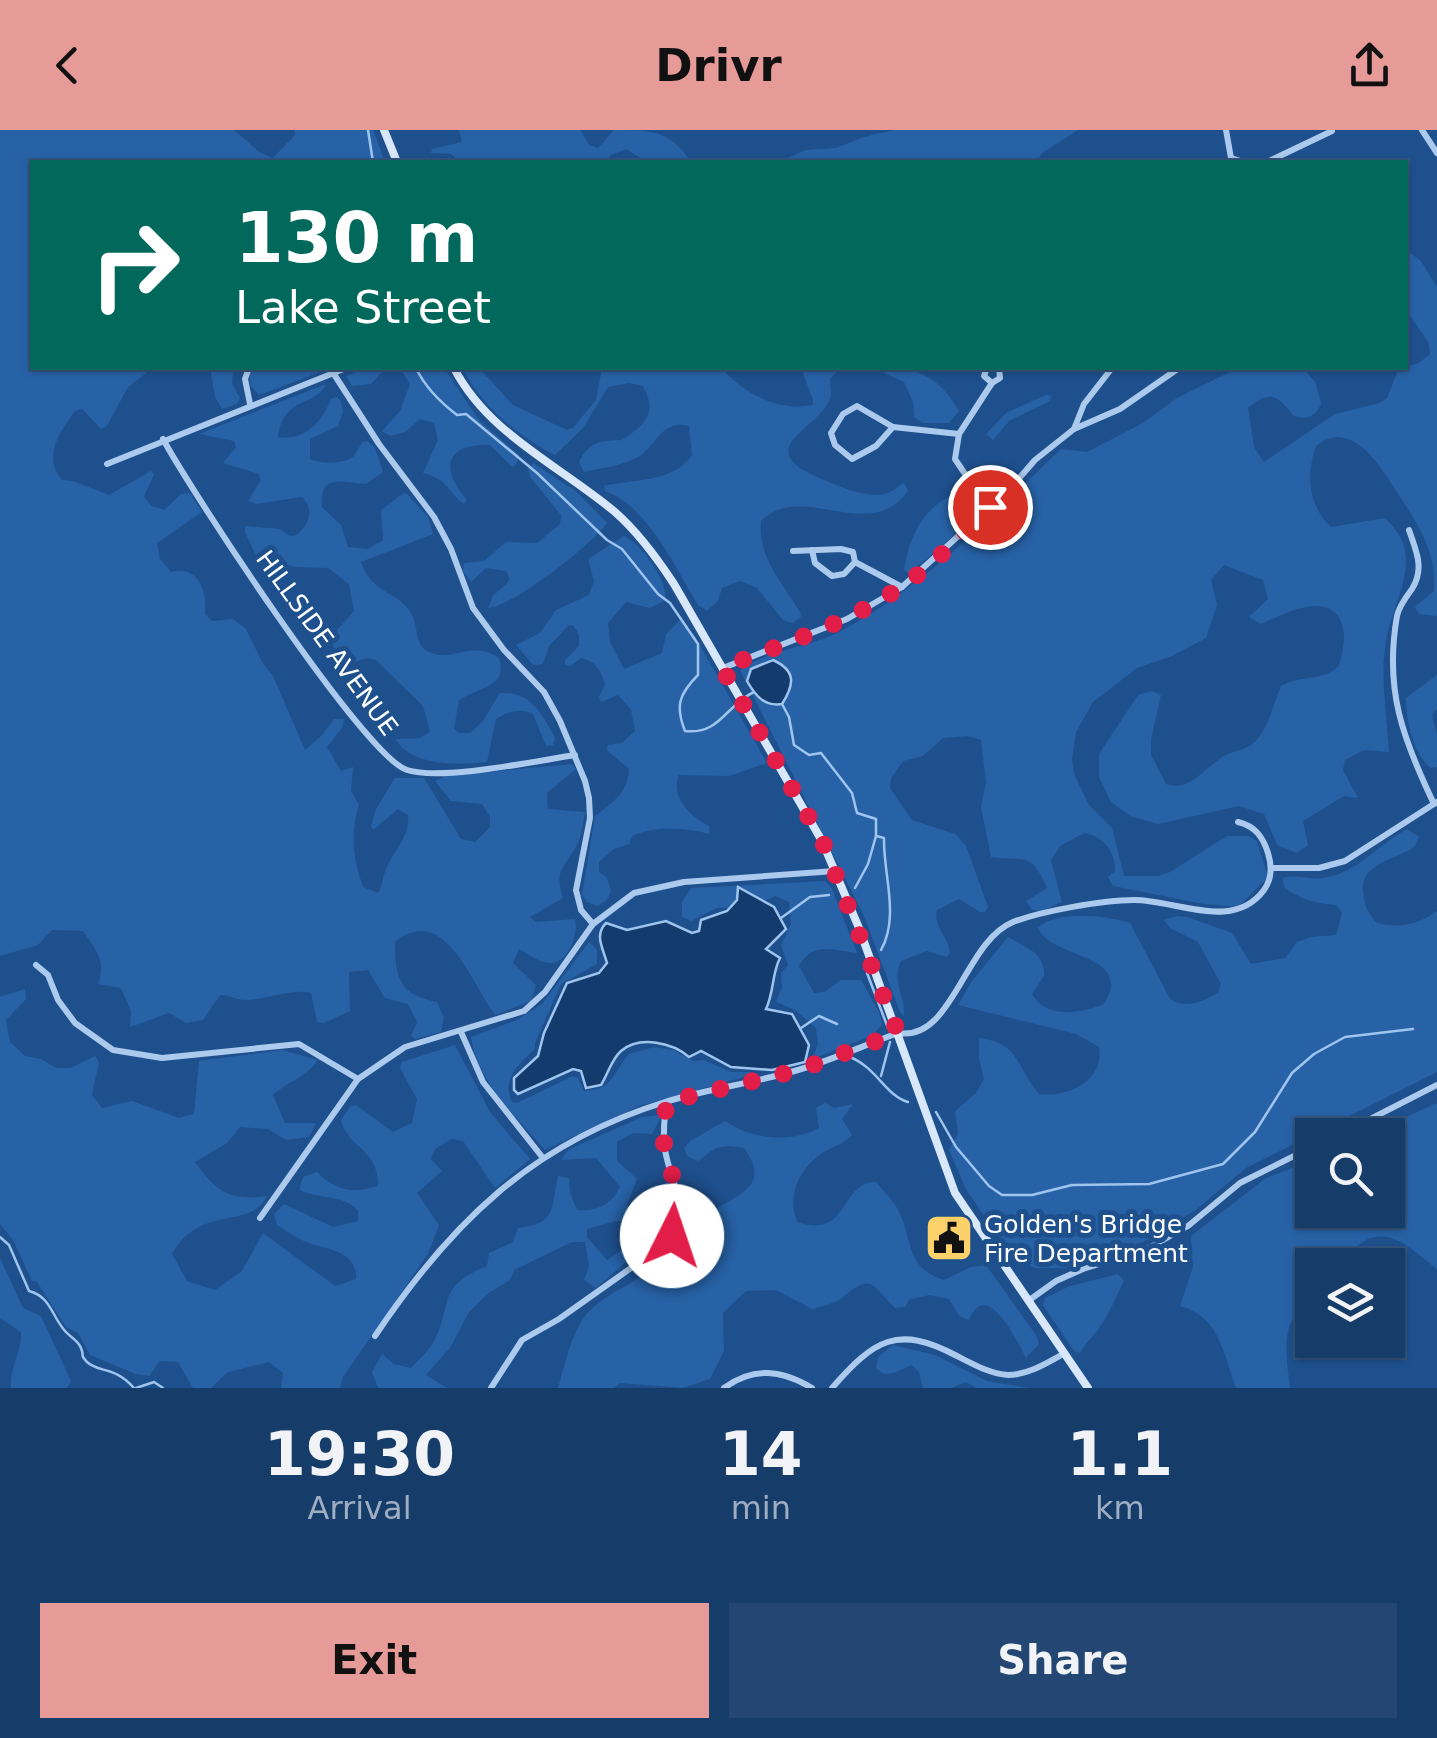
<!DOCTYPE html>
<style>
body{margin:0;font-family:"DejaVu Sans",sans-serif;background:#234772;color:#f1f3f6;height:100vh;display:flex;flex-direction:column;font-size:38px;white-space:nowrap}
*{box-sizing:border-box;margin:0}
p{font-size:32px;color:#9eadc1}
.icon{flex:none;width:55px;height:55px;fill:none;stroke:currentColor;stroke-width:2;stroke-linecap:round;stroke-linejoin:round}
.map{position:relative;height:1258px;overflow:hidden}
.details{display:flex;flex-direction:column;background:#163c6a;flex:1}
.details>*{flex:none}
.hud{position:absolute;left:30px;top:30px;width:1378px;height:210px;border-radius:0px;box-shadow:0 2px 8px #0004,0 0 0 2px #35567e;background:#00695c;color:#fff;overflow:hidden}
.controls{position:absolute;left:1295px;top:988px;display:grid;gap:20px}
.controls a{display:grid;place-items:center;width:110px;height:110px;border-radius:0px;background:#163c6a;box-shadow:0 2px 8px #0004,0 0 0 2px #35567e;font-size:50px}
.pin{position:absolute;display:grid;place-items:center;width:85px;height:85px;color:#fff;margin:-42px;border:5px solid #fff;border-radius:50%;box-shadow:0 2px 10px #0007}
.me{position:absolute;width:110px;margin:-55px;rotate:4deg;stroke-linejoin:round;filter:drop-shadow(0 0 8px #0008)}
.turn{display:flex;align-items:center;gap:35px;height:210px;padding:0 40px;font-size:45px}
.turn .icon{width:130px;height:130px;stroke-width:2.5}
.turn b{display:block;font-size:70px;line-height:85px}
.eta{display:flex;justify-content:space-evenly;align-items:center;height:170px;text-align:center}
.eta b{font-size:60px;font-weight:800;line-height:70px}
.cta{display:flex;gap:20px;margin-top:auto;padding:20px 40px}
.cta a{flex:1;height:115px;border-radius:0px;background:#e69b98;color:#111;font-size:40px;font-weight:800;line-height:115px;text-align:center}
.cta a+a{background:#234772;color:#f1f3f6}
header{display:flex;justify-content:space-between;align-items:center;height:130px;padding:0 40px;background:#e69b98;color:#111;font-size:45px;font-weight:800}
.map>svg:first-child{display:block}
.green{fill:#2762a7}
.water{fill:#143b6d;stroke:#9fc5ef;stroke-width:2.5}
.lines{fill:none;stroke-linecap:round;stroke-linejoin:round}
.stream{stroke:#9fc5ef;stroke-width:2.5}
.street{stroke:#accaed;stroke-width:6}
.secondary{stroke:#d8e7f9;stroke-width:8}
.route{stroke:#e11d48;stroke-width:18;stroke-dasharray:0 32.4}
.labels{text-anchor:middle;dominant-baseline:central;stroke-width:10;stroke-linejoin:round;paint-order:stroke}
.street-label{font-size:25px;fill:#fff;stroke:#1e508e}
.poi-label{font-size:25px;fill:#fff;stroke:#1e508e;text-anchor:start}
</style>
<header><svg class="icon" aria-label="back" viewBox="0 0 24 24"><path d="M15 5l-7 7 7 7"/></svg>Drivr<svg class="icon" aria-label="share" viewBox="0 0 24 24"><path d="M12 15V3M7 8l5-5 5 5M5 13v7h14v-7"/></svg></header>
<div class="map">
<svg width="1437" height="1258" viewBox="0 0 1437 1258">
<rect width="100%" height="100%" fill="#1e508e"/>
<g class="green">
<path d="M0 0H234L259 22 273 28 296 4 294 0H373L385 32H32V238H153L128 257 107 296 101 299 82 279 75 281C60 301 42 327 62 350L73 351 109 365 151 341 154 345 144 366 151 376 164 380 181 364 190 363 202 382 157 413 160 429 171 442C199 435 207 461 205 484L212 491 233 489 246 499 262 532 273 546 305 620 322 605 334 589H344L342 598 327 617 341 641 353 637 351 661 359 675C350 705 353 727 363 757L378 763C383 755 382 748 386 739 394 720 410 707 408 685L398 679 373 700 371 696 376 679 395 648H424L461 709 475 712 490 697V687L482 674 451 671 435 651 445 646 572 634 576 639 547 663 548 679 585 682C583 693 582 705 577 715 564 739 554 739 563 768L530 787 536 792 575 789C579 803 568 835 549 833 540 833 527 823 519 819L513 833 536 855 531 871 495 885C471 852 444 772 395 812 395 847 399 865 437 872L444 888 441 902 415 909 411 906 417 892 408 874 385 868 368 840 349 842 350 881 324 893 317 892 311 863C295 858 264 870 245 870 237 870 229 865 220 865L203 890 186 893 169 883 130 897 131 881 121 858 98 854C107 832 95 818 83 801L52 800 38 815 0 826Z"/>
<path d="M459 0H580L589 15 598 18 614 0C651 0 670 0 691 32H647L626 19 611 25 605 32H460L451 24 431 23 432 19 462 12Z"/>
<polygon points="894,0 1078,0 1042,23 1036,32 778,32 806,20 836,18 864,7"/>
<path d="M1405 119 1421 131 1437 157V486L1419 484 1415 477 1434 461C1437 418 1414 389 1393 356 1377 331 1350 289 1316 316 1306 344 1308 376 1331 397L1385 388C1394 397 1403 407 1405 421 1410 448 1393 478 1387 505 1379 543 1387 583 1389 622L1364 620 1345 630 1343 640 1358 668 1344 666 1303 691 1308 715 1297 723 1277 715 1264 684 1239 676 1158 694 1130 686 1111 672 1099 647V624L1138 565 1152 561 1161 565 1151 609V625L1166 654C1191 663 1206 635 1226 625 1239 619 1250 620 1259 607 1270 592 1274 573 1281 556 1299 545 1320 552 1338 537 1347 514 1350 475 1314 476 1296 477 1277 487 1261 494L1249 487 1268 469 1263 450 1224 435 1211 450 1217 475 1206 508 1172 526 1137 538 1093 572 1076 602 1072 629 1074 644 1089 675 1112 698 1124 746H1158L1170 742 1227 706H1248L1257 711 1268 747 1238 777 1204 774 1113 756 1108 747 1115 741C1116 722 1103 706 1084 703L1060 716 1051 730 1062 772 1042 781 1032 780 1026 771 1047 758C1030 720 1026 732 991 727L981 677 986 652 981 610 967 606 943 608 923 626 903 631 891 648 890 658 912 690 955 704 966 716 988 777 985 782H980L959 769 937 780C933 797 949 807 950 823L947 827 927 821 901 831C891 852 906 867 904 886L900 882 864 786 740 540C769 519 809 518 841 501 927 455 991 386 1061 319L1087 322 1143 293 1177 268 1238 238H1303L1315 252 1321 273C1318 285 1305 292 1293 285 1278 266 1270 259 1248 278L1254 317 1264 332 1335 284 1380 273 1387 268 1399 238 1419 233 1430 224 1429 213 1405 179Z"/>
<polygon points="210,238 233,238 232,254 240,268 237,274 222,279 215,267"/>
<polygon points="260,238 322,238 318,243 259,265 250,255 250,243"/>
<path d="M367 238H444L479 290 519 325 516 335 512 337 490 315C446 313 439 338 467 370L464 374C447 361 448 349 423 343L438 310 434 293 420 289 405 302 390 306 382 301 400 281 410 254 400 239 395 238 381 243 371 254 352 256 346 246Z"/>
<path d="M463 238H479L513 275 567 300 573 298 596 270 602 238H722C742 263 779 282 813 275V270L801 238H840L830 249C830 251 831 263 831 265 824 299 743 317 824 350 841 357 866 368 885 364 894 362 897 356 904 353L908 361C869 415 802 350 761 391 758 429 782 451 800 482L801 487 792 493 783 490 757 458 740 451 722 458 718 471 707 481 698 475C676 439 646 374 605 361L604 356C631 349 674 353 692 325L689 296C661 289 657 316 638 327 622 336 601 338 584 342L579 332C590 311 599 311 622 310 645 295 658 283 643 256L629 253 608 257 583 298 555 325C520 307 479 275 463 238Z"/>
<path d="M873 238C915 237 936 242 959 281L949 293H923L914 287 913 272 904 252Z"/>
<path d="M326 254C316 277 283 266 278 307 304 312 323 291 331 269L337 267 341 271 343 282 338 296 310 309V329C320 334 343 334 353 327 354 326 362 313 362 312L367 311 375 318 383 342 366 354C343 353 319 342 322 377L341 395 348 417 368 419 383 410 381 380 404 363 407 364 428 387 433 404 361 432C373 467 401 460 413 487 418 498 415 516 429 522 453 533 468 510 498 527 511 556 477 558 459 570L454 599 460 603H470L483 591 500 563C531 561 542 584 555 608L553 615 546 616 533 584C521 577 507 582 496 589L487 632C461 635 410 637 396 609L420 608 430 602 423 576 376 530 367 528 348 534 341 529 333 516 337 500 354 481 349 454 328 438 296 437 257 428 245 402V396L280 399 290 406 297 405C309 394 315 379 302 367L256 374 248 371 261 350 259 344 223 333 236 317 234 311 199 304Z"/>
<polygon points="1046,265 1051,266 1050,271 1009,291 993,310 986,304 1006,283"/>
<path d="M533 333 577 362 607 393C593 414 512 477 488 478L493 466 510 450 506 441 486 438 471 452 463 441 464 433 484 431 506 412 537 413 560 394 561 385 530 347 528 340Z"/>
<path d="M974 359 992 363C968 393 940 420 908 443L904 440C910 399 931 365 974 359Z"/>
<path d="M624 406C644 416 666 449 666 470L650 478 626 472 608 493 610 512 624 539 662 523 666 504 680 490 694 505 767 633 729 646 679 645C670 667 691 687 709 696L710 704C684 698 658 695 632 706L629 714 614 719 599 732V742L607 748 611 761 607 770 597 776 587 772 582 765 595 686C613 672 628 663 629 639L607 620 608 615 622 613 635 601 631 580 618 565 601 572 599 567 605 554C600 539 597 532 581 528L570 536 565 535V530L579 516V505L574 496 569 495 549 516 543 534 533 535 516 515 540 503 556 480 589 465 594 451 588 429Z"/>
<path d="M1437 545V579L1432 585 1437 605V637L1431 638C1413 624 1406 590 1406 568Z"/>
<path d="M1407 699 1419 707 1415 716C1398 730 1359 732 1363 763 1365 776 1368 784 1377 793 1398 799 1420 794 1437 781V942L1246 1038 1197 1079 1143 1112 1065 1138H1036L1013 1129 966 1059 949 1020 958 1004 955 981 976 963 984 949 979 928V908C1021 913 1016 938 1039 964 1067 968 1105 951 1099 917L1076 904 958 875 972 851 1008 807C1025 817 1046 823 1044 846L1032 864C1046 889 1080 884 1104 874 1136 823 1050 829 1038 798 1056 780 1106 785 1130 793L1170 869C1186 880 1203 871 1218 863L1221 854 1198 812 1170 798 1164 790 1177 786 1187 787 1232 803 1251 834 1285 828 1297 812 1311 807 1336 805 1342 783 1336 775C1315 773 1301 770 1284 757L1283 748C1297 744 1309 750 1323 748 1356 744 1379 714 1407 699Z"/>
<path d="M825 751 832 759 857 823C836 821 812 810 799 836L814 863 824 862 841 850H861L880 884 882 894 873 905 818 927 814 924 818 914 816 898 795 880 776 872 782 858 781 843 788 835 781 815 791 794 789 772 775 766 753 777 717 778 691 791 682 787V772L691 758Z"/>
<path d="M589 812 597 820V834L561 854 535 913V919C519 934 501 949 512 972L517 973 573 946 578 948 584 961C614 960 613 942 629 924L654 917 673 920 693 931 704 930 731 942H751L748 946 639 976 545 1020C517 988 477 951 471 907L517 890 542 874Z"/>
<path d="M25 859 26 869 6 890 10 912 25 926 41 929 56 938H70L95 926 99 932 92 965 102 978 132 971 179 988 194 984 199 931 282 920 318 930C307 947 288 951 273 965L285 993H316L309 1007 286 1010 268 999 240 997 227 1013 195 1032C217 1062 229 1071 267 1066 250 1101 200 1073 172 1124L187 1151 215 1160 242 1141 263 1103 335 1156 356 1149C357 1124 334 1120 315 1115 302 1112 288 1102 277 1095L274 1084 284 1074 333 1097 358 1091V1080C342 1064 319 1069 299 1060L303 1047 317 1042C336 1061 353 1064 378 1056 379 1018 347 1018 341 990L350 977 356 975 393 1002 412 993 417 969 400 938 402 932 455 915 490 982 530 1029 495 1058 463 1011 451 1009 435 1019 431 1029 442 1041 417 1063 439 1095 428 1124 343 1247 340 1258H281L283 1243 269 1232 228 1242 211 1258H193L178 1232 160 1231 149 1246 136 1244 90 1225 78 1203 66 1197 37 1152 32 1151 13 1110 0 1094V867Z"/>
<path d="M825 973 834 978 853 974 842 989 852 1005C844 1014 834 1016 824 1022 799 1038 787 1064 797 1092 850 1110 839 1052 876 1052 883 1061 892 1069 897 1078 914 1108 904 1138 944 1150L971 1137 986 1135 1036 1205 1039 1214 1026 1228C1018 1213 987 1146 969 1190L959 1186 949 1169 930 1165 910 1169 905 1177 895 1178C871 1154 872 1143 843 1167 835 1174 822 1176 812 1179L776 1160 746 1161 723 1183 724 1221 710 1249 683 1258 620 1253 614 1258H558C565 1234 570 1207 585 1186 601 1164 652 1145 675 1125 686 1115 691 1098 703 1088 730 1065 775 1061 744 1018 722 1014 715 1016 699 1031L688 1027 684 1018 690 1011 725 991C752 1009 790 1014 819 998L816 978Z"/>
<path d="M1437 973V1139C1417 1124 1392 1096 1366 1110 1355 1117 1351 1122 1348 1135H1312V1177C1305 1180 1296 1183 1292 1191 1282 1207 1288 1239 1290 1258H1236C1223 1223 1220 1187 1180 1176L1193 1137 1191 1106 1266 1048 1312 1030V1080H1388V1005H1367Z"/>
<path d="M662 985 652 1004 633 1003 617 1012V1031L637 1049 627 1075 636 1091H615L587 1099V1107L607 1130 625 1118 641 1119 596 1158 584 1150 589 1136 585 1112H572L514 1140 510 1150 487 1164 469 1182 450 1218 426 1245 447 1258H378L372 1242 382 1224 394 1234 411 1238C418 1230 428 1222 433 1213 455 1173 434 1158 487 1136L489 1123 513 1112 518 1098C557 1094 551 1078 558 1046L569 1048 570 1063 577 1080C597 1082 612 1074 620 1057L596 1028 561 1030 568 1020 642 987Z"/>
<path d="M0 1128 23 1178 41 1186 71 1251 67 1258H11C9 1238 22 1222 21 1202L0 1188Z"/>
<path d="M1118 1144 1124 1151C1116 1166 1110 1183 1100 1197 1093 1207 1085 1213 1080 1223L1075 1222 1043 1175 1045 1168 1070 1156Z"/>
<polygon points="893,1215 935,1225 987,1251 1028,1258 977,1258 966,1252 951,1258 923,1258 919,1242 912,1235 894,1243 884,1244 876,1238 878,1227"/>
</g>
<g class="water">
<path d="M773 530C797 541 794 555 782 574 764 577 755 565 747 551L751 539Z"/>
<path d="M738 757 774 777 786 799 766 819 780 828C772 843 774 862 766 879L792 884 809 915 805 932 772 940 731 937 701 921 689 927C673 913 640 905 621 921 611 930 608 944 601 955L586 958 581 941 573 939 518 964 514 960V948L538 926 544 903 567 853 599 843 607 833C603 818 594 805 606 793L627 800 666 791 692 803 699 801 701 790 727 781 737 770Z"/>
</g>
<g class="lines">
<g class="stream">
<polyline points="368,0 373,32"/>
<path d="M416 238C425 257 440 272 457 285L466 284 537 343 607 410 622 419 658 464 670 473 698 514V545C679 564 675 576 685 601 720 605 726 575 754 562"/>
<path d="M782 574 789 587 794 615 809 625 821 623 852 663 857 683 876 689V706L884 708C883 744 900 786 881 820"/>
<polyline points="855,758 868,734 876,706"/>
<polyline points="781,788 810,767 829,765"/>
<polyline points="867,843 888,898"/>
<polyline points="801,898 819,886 837,894"/>
<path d="M850 927C877 938 886 966 908 972"/>
<polyline points="881,946 890,912"/>
<polyline points="936,982 956,1017 989,1056 1002,1065 1032,1065 1072,1055 1149,1054 1223,1034 1255,1002 1292,943 1314,924 1345,907 1413,899"/>
<path d="M0 1107 9 1115 29 1161C51 1167 51 1185 65 1201 70 1207 78 1210 81 1218 85 1228 79 1223 87 1232 99 1243 115 1236 134 1258"/>
<polyline points="136,1258 154,1252 163,1258"/>
</g>
<g class="street">
<polyline points="1226,0 1231,28"/>
<polyline points="1422,0 1437,23"/>
<polyline points="1231,28 1244,32"/>
<polyline points="1267,32 1332,1"/>
<polyline points="249,238 245,249 250,274"/>
<polyline points="330,238 379,314 434,387 451,419 473,478 504,520 544,562 560,591 585,651 589,668 590,688 576,760 581,780 593,794"/>
<polyline points="987,238 984,246 992,253 1000,248 999,238"/>
<polyline points="992,253 959,304 955,329 965,344 1008,361"/>
<polygon points="857,276 893,297 876,316 852,329 835,315 831,303 843,284"/>
<polyline points="893,297 959,304"/>
<polyline points="1074,299 1120,279 1179,238"/>
<path d="M163 309C191 361 365 627 407 640 442 651 536 631 575 625"/>
<polyline points="107,334 346,238"/>
<path d="M1409 400C1416 421 1425 438 1412 459 1406 467 1399 476 1397 486 1384 560 1403 609 1434 674"/>
<polyline points="812,420 815,433 832,446 844,444 855,432"/>
<polyline points="793,421 841,419 853,422 855,432 902,457"/>
<polyline points="723,538 847,489 902,457 1008,361 1035,330 1074,299 1084,274 1112,238"/>
<polyline points="1271,738 1319,738 1345,731 1437,672"/>
<polyline points="36,835 48,845 58,870 75,893 113,920 162,928 299,914 358,949"/>
<polyline points="461,902 483,952 543,1028"/>
<polyline points="1339,1005 1437,955"/>
<polyline points="260,1088 358,949 405,917 524,881 545,862 593,794 634,763 684,752 835,741"/>
<polyline points="1028,1171 1056,1151 1083,1139 1147,1119 1188,1096 1240,1053 1312,1017"/>
<path d="M375 1206C450 1094 532 1013 665 972 708 959 754 953 798 940 832 930 865 915 898 903 953 912 964 812 1013 792 1042 781 1103 770 1134 770 1177 770 1233 802 1264 760 1272 749 1272 736 1268 723 1263 707 1255 696 1238 692"/>
<path d="M491 1258 522 1210 559 1189 662 1116C695 1081 672 1060 665 1020 662 1004 665 988 666 972"/>
<path d="M724 1258C754 1236 782 1240 812 1258"/>
<path d="M832 1258C874 1210 897 1194 957 1226 973 1234 990 1244 1008 1245 1028 1245 1047 1233 1065 1223"/>
</g>
<g class="secondary">
<polyline points="384,0 397,32"/>
<path d="M454 238C488 304 559 335 615 382 639 403 657 428 674 454L822 711 859 798 955 1063 1088 1258"/>
</g>
</g>
<g class="lines">
<path class="route" d="M672 1106 682 1084 664 1013 666 972 799 940 898 903 822 710 722 538C782 514 844 495 898 459 932 437 961 405 990 377"/>
</g>
<defs>
<g id="civic-square" transform="scale(2.5)"><rect x="-9" y="-9" width="18" height="18" rx="4" fill="#fcd16a" stroke="#1e508e"/><path d="M-.6-6.5H3V-4.5H.6V-3L4-1V1h2V6H-6V1h2V-1L-.6-3ZM-1.2 2.5V6h2.4V2.5Z" fill="#111"/></g>
</defs>
<g fill-rule="evenodd">
<use href="#civic-square" x="949" y="1108"/>
</g>
<g class="labels">
<g class="street-label">
<text transform="translate(327 513) rotate(54)">HILLSIDE AVENUE</text>
</g>
<g class="poi-label">
<text x="984" y="1094">Golden's Bridge<tspan x="984" dy="29">Fire Department</tspan></text>
</g>
</g>
</svg>
<div class="controls">
<a><svg class="icon" aria-label="search" viewBox="0 0 24 24"><circle cx="10" cy="10" r="6"/><path d="M15 15l6 6"/></svg></a>
<a><svg class="icon" aria-label="layers" viewBox="0 0 24 24"><path d="M12 4l9 5-9 5-9-5zM3 14l9 5 9-5"/></svg></a>
</div>
<div class="pin" style="left:990px;top:377px;background:#d93025"><svg class="icon" aria-label="arrive" viewBox="0 0 24 24"><path d="M6 21V4h12l-3 4 3 4H6"/></svg></div>
<svg class="me" style="left:672px;top:1106px" viewBox="-20 -20 40 40"><circle r="19" fill="#fff"/><path d="M0-13L10 11 0 6-10 11z" fill="#e11d48"/></svg>
<div class="hud">
<div class="turn"><svg class="icon" aria-label="right" viewBox="0 0 24 24"><path d="M7 20v-9h11M14 6l5 5-5 5"/></svg><div><b>130 m</b>Lake Street</div></div>
</div>
</div>
<section class="details">
<div class="eta">
<div><b>19:30</b><p>Arrival</p></div>
<div><b>14</b><p>min</p></div>
<div><b>1.1</b><p>km</p></div>
</div>
<div class="cta"><a>Exit</a><a>Share</a></div>
</section>
